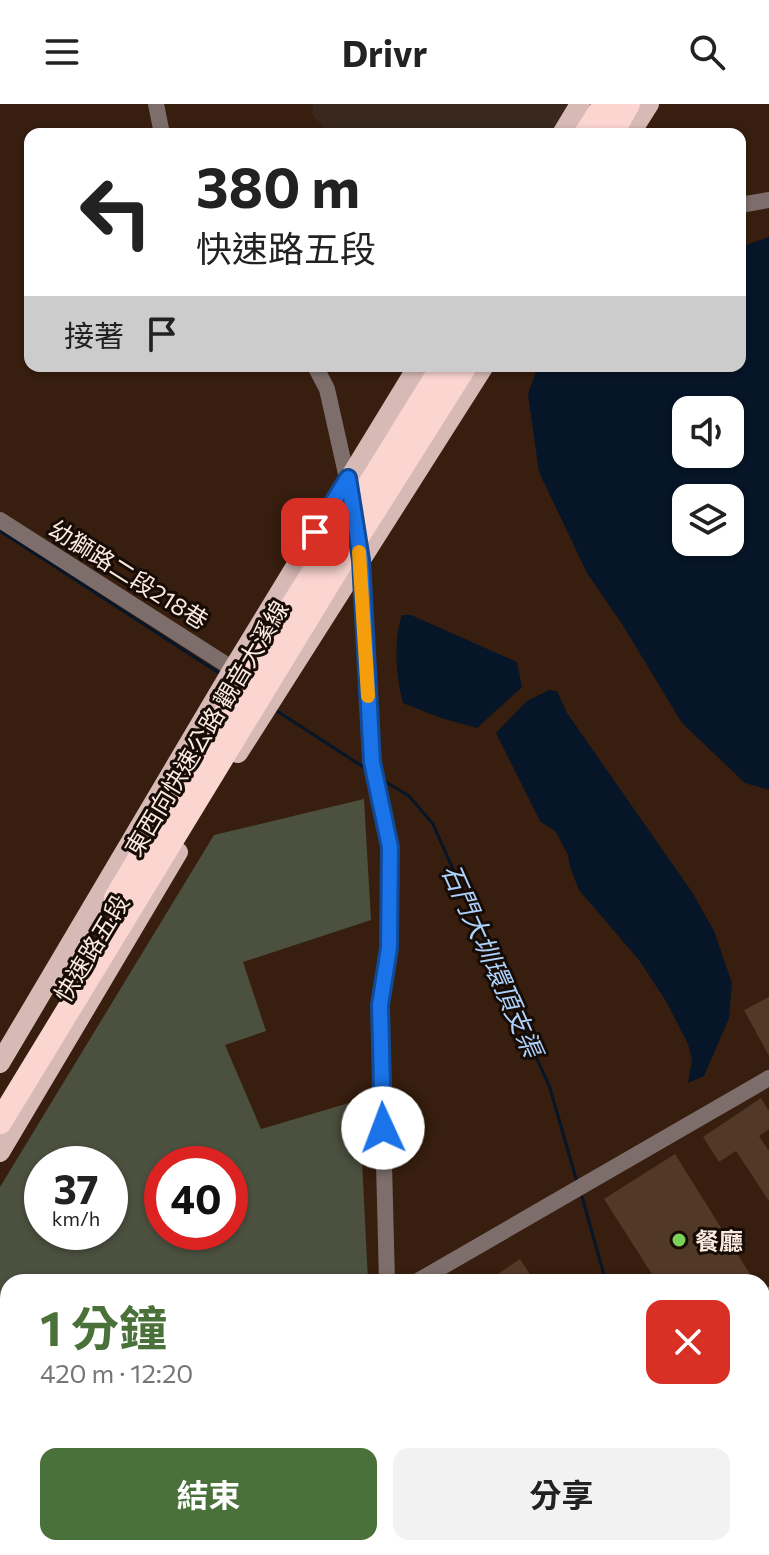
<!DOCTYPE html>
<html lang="zh-TW">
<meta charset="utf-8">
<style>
body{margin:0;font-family:Commissioner,"Noto Sans TC",sans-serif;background:#f2f2f2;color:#222;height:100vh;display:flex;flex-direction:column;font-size:30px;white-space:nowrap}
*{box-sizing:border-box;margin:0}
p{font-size:26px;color:#767676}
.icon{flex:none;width:44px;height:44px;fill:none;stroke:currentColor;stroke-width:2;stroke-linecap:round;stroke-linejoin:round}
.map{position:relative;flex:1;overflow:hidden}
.details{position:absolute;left:0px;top:1170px;width:770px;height:282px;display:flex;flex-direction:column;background:#fff;border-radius:24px 24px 0 0;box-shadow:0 2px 6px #0004}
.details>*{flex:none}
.banner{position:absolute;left:24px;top:24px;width:722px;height:244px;border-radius:16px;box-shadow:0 2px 6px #0004;background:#fff;color:#222;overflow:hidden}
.controls{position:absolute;left:672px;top:292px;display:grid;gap:16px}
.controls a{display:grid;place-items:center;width:72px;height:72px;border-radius:16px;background:#fff;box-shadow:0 2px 6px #0004;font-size:40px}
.speed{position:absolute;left:24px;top:1042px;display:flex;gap:16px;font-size:40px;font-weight:700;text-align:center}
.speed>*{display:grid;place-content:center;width:104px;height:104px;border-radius:50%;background:#fff;box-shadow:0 2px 6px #0004;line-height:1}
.speed small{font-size:20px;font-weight:400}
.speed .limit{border:12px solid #d22;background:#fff;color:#111}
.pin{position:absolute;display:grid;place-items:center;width:68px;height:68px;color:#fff;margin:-34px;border-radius:16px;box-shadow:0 4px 12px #0006}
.me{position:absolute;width:88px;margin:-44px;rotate:358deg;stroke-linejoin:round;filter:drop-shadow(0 0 6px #0008)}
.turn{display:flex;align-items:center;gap:28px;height:168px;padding:0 40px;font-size:36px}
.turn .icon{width:104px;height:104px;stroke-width:2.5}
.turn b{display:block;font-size:56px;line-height:68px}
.then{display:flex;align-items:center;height:76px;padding:0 40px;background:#0003;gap:16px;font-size:30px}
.round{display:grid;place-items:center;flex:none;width:84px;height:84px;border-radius:16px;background:#f2f2f2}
.headline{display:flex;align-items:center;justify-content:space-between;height:136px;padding:0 40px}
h1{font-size:48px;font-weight:700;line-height:60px;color:#4a7139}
.action{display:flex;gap:16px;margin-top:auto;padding:16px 40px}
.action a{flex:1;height:92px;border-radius:16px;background:#4a7139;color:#fff;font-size:32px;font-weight:700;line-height:92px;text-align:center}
.action a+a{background:#f2f2f2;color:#222}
header{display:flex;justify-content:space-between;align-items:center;height:104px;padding:0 40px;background:#fff;font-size:36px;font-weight:700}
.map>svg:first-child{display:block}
.industrial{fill:#38281e}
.green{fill:#4b503f;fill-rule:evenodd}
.water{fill:#061527;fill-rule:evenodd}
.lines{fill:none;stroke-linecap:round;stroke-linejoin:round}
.stream{stroke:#061527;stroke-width:3}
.building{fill:#523826}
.minor{stroke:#7d6e6c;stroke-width:16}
.major{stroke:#d7b9b5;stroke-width:20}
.highway{stroke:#fbd6d1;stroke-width:24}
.highway-bridge{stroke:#fbd6d1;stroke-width:24}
.route-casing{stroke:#114b97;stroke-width:20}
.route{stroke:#1a73e8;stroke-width:14}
.slow{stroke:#f59e0b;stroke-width:14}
.poi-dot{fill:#7bd155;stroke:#160b05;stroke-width:3}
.labels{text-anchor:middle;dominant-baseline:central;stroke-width:6;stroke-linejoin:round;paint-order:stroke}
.street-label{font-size:24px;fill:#fbeae0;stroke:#160b05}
.poi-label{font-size:24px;font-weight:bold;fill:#fbeae0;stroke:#160b05;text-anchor:start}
.water-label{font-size:26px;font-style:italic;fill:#acd1fc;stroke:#160b05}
</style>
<header><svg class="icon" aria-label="menu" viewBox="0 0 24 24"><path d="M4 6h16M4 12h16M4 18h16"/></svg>Drivr<svg class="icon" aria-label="search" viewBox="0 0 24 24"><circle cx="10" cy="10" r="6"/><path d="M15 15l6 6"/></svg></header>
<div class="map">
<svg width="769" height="1451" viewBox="0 0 769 1451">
<rect width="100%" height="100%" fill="#371e0e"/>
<polygon class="industrial" points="313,0 574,0 556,30 329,30 312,10"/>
<g class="green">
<path d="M364 695 371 816 243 858 266 927 225 941 261 1025 359 996 368 1176 362 1178H8V1226L0 1224V1083L214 731ZM42 1060H110V1128H42ZM162 1060H230V1128H162Z"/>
<polygon points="8,1338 8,1444 376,1444 376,1451 0,1451 0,1339"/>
</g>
<g class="water">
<path d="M769 133V686L745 679 682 619 622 520 587 469 539 368 528 290 538 262H740V143ZM730 306V350H686V306ZM730 394V438H686V394Z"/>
<path d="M402 511H411L517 558 522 583 477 624 441 614 403 599C396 574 393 536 402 511Z"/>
<polygon points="549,586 557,587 567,609 692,788 714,827 732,879 729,914 704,972 688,979 692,956 688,940 666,897 639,856 579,786 570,763 568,751 556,728 540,717 496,629 527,597"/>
</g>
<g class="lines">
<g class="stream">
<polyline points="0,427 219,569"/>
<polyline points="277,607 368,666"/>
<polyline points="381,675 409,692 433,720 550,984 577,1078"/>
<polyline points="581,1089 606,1178"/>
<polyline points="589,1451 597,1444"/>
</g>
</g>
<g class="building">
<polygon points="769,893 769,952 744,906"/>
<polygon points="761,994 769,1007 769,1025 759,1032 769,1047 769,1097 736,1047 719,1058 703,1033"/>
<polygon points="675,1050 755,1178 657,1178 604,1095"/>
<polygon points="520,1155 535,1178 486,1178"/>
</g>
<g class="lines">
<g class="minor">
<polyline points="156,0 162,30"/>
<polyline points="740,101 769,96"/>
<polyline points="315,262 327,285 349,383"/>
<polyline points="0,416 233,565"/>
<polyline points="360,453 372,658 390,743 389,844 380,901 387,1178"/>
<polyline points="416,1178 769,974"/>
<polyline points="762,1196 769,1191"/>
<polyline points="0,1328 8,1326"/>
<polyline points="390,1444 390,1451"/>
</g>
<g class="major">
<polyline points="562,30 580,0"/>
<polyline points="630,30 649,0"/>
<polyline points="238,649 484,262"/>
<polyline points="0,959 233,565 418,262"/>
<polyline points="0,1048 178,748"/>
</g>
<g class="highway">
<polyline points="586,30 605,0"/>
<polyline points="611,30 628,0"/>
<polyline points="372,377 443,262"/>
<polyline points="375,405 465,262"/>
<polyline points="116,794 249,571 336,433"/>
<polyline points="0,1018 343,455"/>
</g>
<g class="highway-bridge">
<polyline points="336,433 372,377"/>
<polyline points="343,455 375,405"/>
</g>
</g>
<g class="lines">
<g class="route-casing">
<polyline id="route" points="315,428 348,374 361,456 372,658 390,743 389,844 380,901 383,1024"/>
</g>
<use href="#route" class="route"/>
<polyline class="slow" points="359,448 368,592"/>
</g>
<circle class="poi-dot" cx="679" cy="1136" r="8"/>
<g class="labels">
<g class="street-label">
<text transform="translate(129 470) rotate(32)">幼獅路二段218巷</text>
<text transform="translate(206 624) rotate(-59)">東西向快速公路 觀音大溪線</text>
<text transform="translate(91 844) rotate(-59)">快速路五段</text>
</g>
<g class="poi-label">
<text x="695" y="1136">餐廳</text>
</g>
<g class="water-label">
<text transform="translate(493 856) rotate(66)">石門大圳環頂支渠</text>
</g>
</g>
</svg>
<div class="controls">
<a><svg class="icon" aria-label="sound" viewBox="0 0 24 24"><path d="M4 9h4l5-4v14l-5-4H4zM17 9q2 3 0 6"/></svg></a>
<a><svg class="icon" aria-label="layers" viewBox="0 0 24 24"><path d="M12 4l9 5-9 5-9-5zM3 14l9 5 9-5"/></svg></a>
</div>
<div class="speed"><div>37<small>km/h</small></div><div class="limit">40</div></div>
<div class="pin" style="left:315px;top:428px;background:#d93025"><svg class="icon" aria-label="arrive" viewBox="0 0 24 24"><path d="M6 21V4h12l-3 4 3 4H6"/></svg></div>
<svg class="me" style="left:383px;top:1024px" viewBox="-20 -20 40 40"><circle r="19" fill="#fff"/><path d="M0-13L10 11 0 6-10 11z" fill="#1a73e8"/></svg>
<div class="banner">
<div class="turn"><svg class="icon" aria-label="left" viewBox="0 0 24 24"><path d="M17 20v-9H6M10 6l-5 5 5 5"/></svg><div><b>380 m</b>快速路五段</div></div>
<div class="then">接著<svg class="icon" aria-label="arrive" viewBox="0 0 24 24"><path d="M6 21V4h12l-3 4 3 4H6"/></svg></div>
</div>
<section class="details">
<div class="headline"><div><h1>1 分鐘</h1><p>420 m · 12:20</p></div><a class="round" style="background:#d93025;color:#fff"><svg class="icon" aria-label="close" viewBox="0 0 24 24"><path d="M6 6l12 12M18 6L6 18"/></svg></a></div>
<div class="action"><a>結束</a><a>分享</a></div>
</section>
</div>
